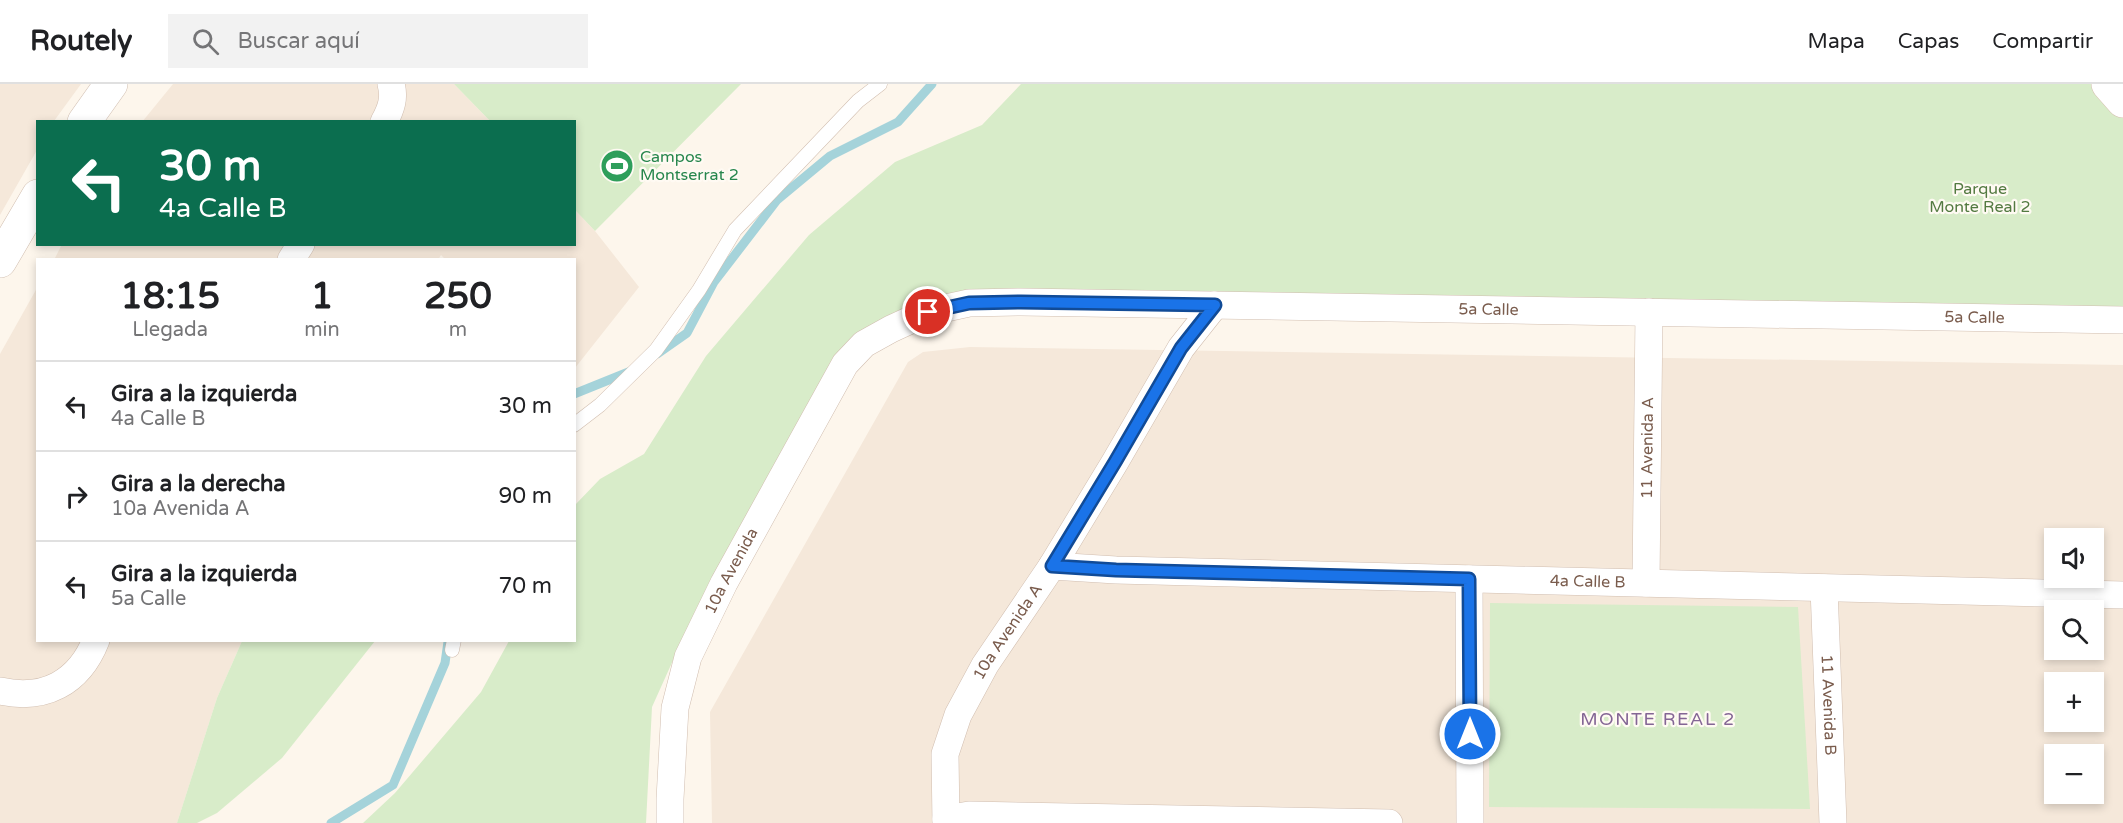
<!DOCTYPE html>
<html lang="es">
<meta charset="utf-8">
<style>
body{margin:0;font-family:"Varela Round",sans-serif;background:#f2f2f2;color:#202124;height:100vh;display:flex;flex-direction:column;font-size:22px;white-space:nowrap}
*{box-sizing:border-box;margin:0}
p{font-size:20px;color:#757577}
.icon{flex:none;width:33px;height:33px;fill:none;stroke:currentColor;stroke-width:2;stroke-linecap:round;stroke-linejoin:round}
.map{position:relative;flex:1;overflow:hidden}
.details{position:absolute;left:36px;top:174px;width:540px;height:384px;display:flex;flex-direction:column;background:#fff;border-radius:0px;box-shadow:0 3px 9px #0003}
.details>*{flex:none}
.hud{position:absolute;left:36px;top:36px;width:540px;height:126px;border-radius:0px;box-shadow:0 3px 9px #0003;background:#0b6e4f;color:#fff;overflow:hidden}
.controls{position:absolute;left:2044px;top:444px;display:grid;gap:12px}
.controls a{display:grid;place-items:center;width:60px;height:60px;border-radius:0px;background:#fff;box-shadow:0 3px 9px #0003;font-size:30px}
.pin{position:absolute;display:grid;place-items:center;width:51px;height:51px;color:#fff;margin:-26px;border:3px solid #fff;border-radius:50%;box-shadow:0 2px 6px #0007}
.me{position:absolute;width:66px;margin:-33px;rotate:0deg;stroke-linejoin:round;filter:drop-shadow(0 0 4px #0008)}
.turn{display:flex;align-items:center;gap:21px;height:126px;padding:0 24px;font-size:27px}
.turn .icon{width:78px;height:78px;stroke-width:2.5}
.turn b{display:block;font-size:42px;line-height:51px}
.eta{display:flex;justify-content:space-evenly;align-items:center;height:102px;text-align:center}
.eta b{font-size:36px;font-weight:700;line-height:42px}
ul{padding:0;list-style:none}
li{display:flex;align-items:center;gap:18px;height:90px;padding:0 24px;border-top:2px solid #e0e0e0}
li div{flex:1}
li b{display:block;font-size:22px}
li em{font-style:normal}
header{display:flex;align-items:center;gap:36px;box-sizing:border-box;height:84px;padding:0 30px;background:#fff;border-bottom:2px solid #e0e0e0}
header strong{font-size:28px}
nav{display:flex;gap:33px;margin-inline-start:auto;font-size:21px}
.search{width:420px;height:54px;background:#f2f2f2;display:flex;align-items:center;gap:15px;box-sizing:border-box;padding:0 21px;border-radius:0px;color:#757577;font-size:22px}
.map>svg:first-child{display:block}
.residential{fill:#f5e8da;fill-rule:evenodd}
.green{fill:#d8ecc9}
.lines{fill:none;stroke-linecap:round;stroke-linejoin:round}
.stream{stroke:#a5d3da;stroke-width:9}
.service-casing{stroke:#d1beb0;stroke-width:15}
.minor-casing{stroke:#d1beb0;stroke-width:28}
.tertiary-casing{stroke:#d1beb0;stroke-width:34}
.secondary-casing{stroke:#d6c0b0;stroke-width:34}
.service{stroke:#fff;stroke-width:14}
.minor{stroke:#fff;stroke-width:27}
.tertiary{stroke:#fff;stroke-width:33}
.secondary{stroke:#fff;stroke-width:33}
.route-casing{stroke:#114b97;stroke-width:15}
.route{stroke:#1a73e8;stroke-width:10}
.labels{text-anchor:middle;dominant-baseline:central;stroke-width:4.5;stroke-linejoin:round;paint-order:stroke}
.leisure-label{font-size:16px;fill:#27864d;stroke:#fffaf3;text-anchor:start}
.park-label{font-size:16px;fill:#537a41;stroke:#fffaf3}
.street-label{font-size:16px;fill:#7a5c4d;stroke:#fffaf3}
.neighbourhood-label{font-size:18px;letter-spacing:1.5px;fill:#846695;stroke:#fffaf3}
</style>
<header>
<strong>Routely</strong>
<div class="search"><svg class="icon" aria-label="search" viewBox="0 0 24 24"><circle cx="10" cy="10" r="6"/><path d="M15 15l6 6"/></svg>Buscar aquí</div>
<nav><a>Mapa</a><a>Capas</a><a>Compartir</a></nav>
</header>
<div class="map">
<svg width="2123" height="739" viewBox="0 0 2123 739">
<rect width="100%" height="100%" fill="#fdf6ec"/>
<g class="residential">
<polygon points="0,0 81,0 54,37 38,38 37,66 0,131"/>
<polygon points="173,0 454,0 490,37 142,38"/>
<polygon points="575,126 595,147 639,203 575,284 574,176 446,176 441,171 438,176 54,176 62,160 574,160"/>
<polygon points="37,204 38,556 242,557 217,614 177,739 0,739 0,270"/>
<path d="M970 263 2123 281V739H712L710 628 908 278 923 268ZM2055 454H2094V494H2055ZM2055 526H2094V566H2055ZM2055 598H2094V638H2055ZM2055 670H2094V710H2055Z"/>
</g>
<g class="green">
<polygon points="454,0 741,0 595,147 575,126 574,38 490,37"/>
<polygon points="1021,0 2097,0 2123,29 2123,231 970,214 836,284 697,523 652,623 646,739 363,739 395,709 481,608 509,557 574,556 575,421 600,395 644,370 706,272 809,151 895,78 982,41"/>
<polygon points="1490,519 1798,523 1810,725 1489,723"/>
<polygon points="242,557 375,557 282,674 217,729 197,739 177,739 217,614"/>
</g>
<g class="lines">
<g class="stream">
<polyline points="657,270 687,249 714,198 777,116 830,72 898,38 932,0"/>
<polyline points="574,310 631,287"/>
<polyline points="331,739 393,701 445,579 448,558"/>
</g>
<g class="service-casing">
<g id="service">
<polyline points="574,341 600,321 656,266 699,206 735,146 858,17 880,0"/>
<polyline points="452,566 454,556"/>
</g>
</g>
<g class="minor-casing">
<g id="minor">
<path d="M384 38C391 25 395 14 391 0"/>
<polyline points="291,176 301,160"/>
<path id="s1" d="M1052 482 1116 486 2123 511"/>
<polyline points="1469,495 1470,739"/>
<path id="s2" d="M1646 499 1649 228"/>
<path id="s3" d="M1824 504 1833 739"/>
<path d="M0 607C44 617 79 599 96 556"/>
<polyline points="946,735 969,731 1389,739"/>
<path id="s4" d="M670 739V715L675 624 688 573 724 499 845 280 864 260 891 245 928 228 969 219 1021 218 2123 236"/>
<path id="s5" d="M946 739 945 670 958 631 985 581 1052 482 1115 378 1181 264 1215 221"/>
</g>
</g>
<g class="tertiary-casing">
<g id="tertiary">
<polyline points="84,38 111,0"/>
<polyline points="0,177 38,112"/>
</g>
</g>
<g class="secondary-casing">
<polyline id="secondary" points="2108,0 2123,17"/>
</g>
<use href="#service" class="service"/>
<use href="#minor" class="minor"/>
<use href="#tertiary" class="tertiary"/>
<use href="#secondary" class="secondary"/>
</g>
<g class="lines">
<g class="route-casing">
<polyline id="route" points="928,228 969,219 1021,218 1215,221 1181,264 1115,378 1052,482 1116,486 1469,495 1470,650"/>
</g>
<use href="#route" class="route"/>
</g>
<defs>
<g id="stadium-disc" transform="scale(1.725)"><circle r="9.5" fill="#2e9e5b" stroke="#fffaf3"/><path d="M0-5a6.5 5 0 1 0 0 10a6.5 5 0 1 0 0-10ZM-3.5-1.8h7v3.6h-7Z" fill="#fff"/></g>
</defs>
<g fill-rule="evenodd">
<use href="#stadium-disc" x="617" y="82"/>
</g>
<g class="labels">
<g class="leisure-label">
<text x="640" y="73">Campos<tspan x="640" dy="18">Montserrat 2</tspan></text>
</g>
<g class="park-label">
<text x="1980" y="105">Parque<tspan x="1980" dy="18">Monte Real 2</tspan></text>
</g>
<g class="street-label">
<text stroke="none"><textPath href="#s4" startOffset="1161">5a Calle</textPath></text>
<text stroke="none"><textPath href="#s4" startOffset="1647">5a Calle</textPath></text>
<text stroke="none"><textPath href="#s2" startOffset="135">11 Avenida A</textPath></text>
<text stroke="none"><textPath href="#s4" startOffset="264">10a Avenida</textPath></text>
<text stroke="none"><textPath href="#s1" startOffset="536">4a Calle B</textPath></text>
<text stroke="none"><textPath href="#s5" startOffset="207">10a Avenida A</textPath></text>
<text stroke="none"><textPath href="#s3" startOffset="117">11 Avenida B</textPath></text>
</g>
<g class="neighbourhood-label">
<text x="1658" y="635">MONTE REAL 2</text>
</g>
</g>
</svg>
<div class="controls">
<a><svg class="icon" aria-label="sound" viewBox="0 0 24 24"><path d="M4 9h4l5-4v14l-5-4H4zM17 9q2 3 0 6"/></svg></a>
<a><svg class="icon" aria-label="search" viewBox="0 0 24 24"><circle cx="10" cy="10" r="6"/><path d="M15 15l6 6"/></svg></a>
<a>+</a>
<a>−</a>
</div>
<div class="pin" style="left:928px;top:228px;background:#d93025"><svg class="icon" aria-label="arrive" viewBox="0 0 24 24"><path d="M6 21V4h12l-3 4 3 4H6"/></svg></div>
<svg class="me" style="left:1470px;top:650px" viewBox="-20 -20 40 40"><circle r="17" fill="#1a73e8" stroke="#fff" stroke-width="3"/><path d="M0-11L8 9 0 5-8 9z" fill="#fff"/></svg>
<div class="hud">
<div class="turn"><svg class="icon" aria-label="left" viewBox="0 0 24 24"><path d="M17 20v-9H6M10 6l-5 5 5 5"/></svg><div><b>30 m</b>4a Calle B</div></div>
</div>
<section class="details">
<div class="eta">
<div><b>18:15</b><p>Llegada</p></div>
<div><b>1</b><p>min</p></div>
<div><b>250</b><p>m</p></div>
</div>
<ul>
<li><svg class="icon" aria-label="left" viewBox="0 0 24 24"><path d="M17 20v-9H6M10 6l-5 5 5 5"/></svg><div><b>Gira a la izquierda</b><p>4a Calle B</p></div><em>30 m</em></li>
<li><svg class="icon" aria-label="right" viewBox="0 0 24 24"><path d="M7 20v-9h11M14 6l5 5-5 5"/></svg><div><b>Gira a la derecha</b><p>10a Avenida A</p></div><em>90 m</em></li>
<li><svg class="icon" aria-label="left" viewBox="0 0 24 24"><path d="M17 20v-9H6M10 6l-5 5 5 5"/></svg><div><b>Gira a la izquierda</b><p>5a Calle</p></div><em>70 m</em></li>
</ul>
</section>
</div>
